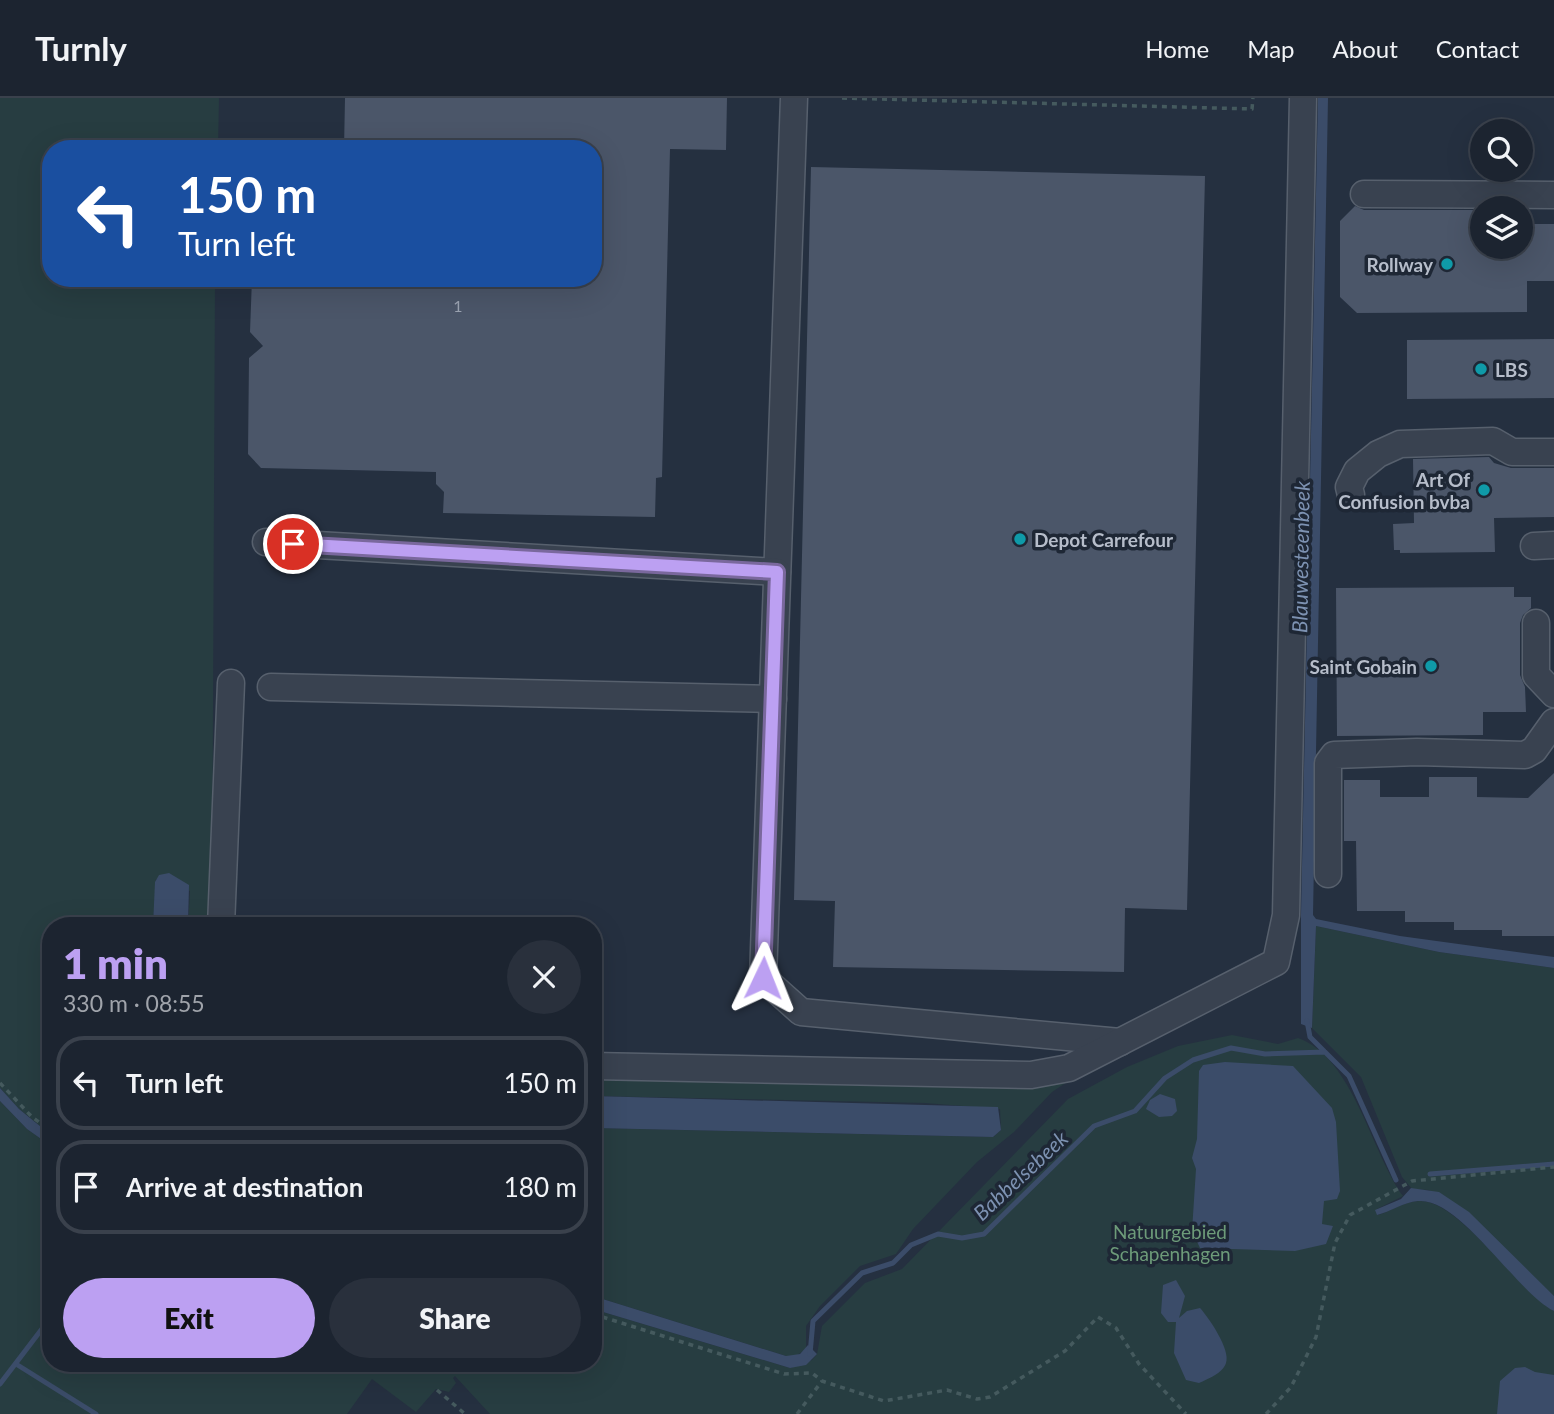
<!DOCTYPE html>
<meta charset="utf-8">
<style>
body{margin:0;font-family:Lato,sans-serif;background:#29303c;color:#f1f3f6;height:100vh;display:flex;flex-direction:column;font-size:26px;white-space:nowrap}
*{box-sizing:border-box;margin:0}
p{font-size:23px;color:#a0a4ab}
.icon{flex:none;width:38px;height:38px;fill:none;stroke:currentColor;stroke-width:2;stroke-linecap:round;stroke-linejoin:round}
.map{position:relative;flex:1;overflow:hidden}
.drawer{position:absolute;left:42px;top:819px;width:560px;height:455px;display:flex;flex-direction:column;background:#1c2430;border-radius:28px;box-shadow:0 7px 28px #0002,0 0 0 2px #3a414c}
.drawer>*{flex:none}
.top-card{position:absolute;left:42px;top:42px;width:560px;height:147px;border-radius:28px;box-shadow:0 7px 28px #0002,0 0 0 2px #3a414c;background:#1a4fa0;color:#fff;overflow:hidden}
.tools{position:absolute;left:1470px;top:21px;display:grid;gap:14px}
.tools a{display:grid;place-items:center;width:63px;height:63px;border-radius:50%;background:#1c2430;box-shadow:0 7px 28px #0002,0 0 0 2px #3a414c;font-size:35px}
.pin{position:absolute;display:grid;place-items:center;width:60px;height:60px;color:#fff;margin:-30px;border:4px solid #fff;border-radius:50%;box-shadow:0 2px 7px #0007}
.me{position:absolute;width:77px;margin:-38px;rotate:2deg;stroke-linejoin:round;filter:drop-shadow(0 0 5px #0008)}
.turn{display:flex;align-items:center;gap:24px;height:147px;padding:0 21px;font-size:32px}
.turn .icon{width:91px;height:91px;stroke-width:2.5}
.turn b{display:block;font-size:49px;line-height:60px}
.round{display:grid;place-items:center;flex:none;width:74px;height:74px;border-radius:37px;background:#29303c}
.overview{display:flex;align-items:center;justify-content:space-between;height:119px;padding:0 21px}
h1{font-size:42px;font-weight:800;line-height:52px;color:#bca0f2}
.action{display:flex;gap:14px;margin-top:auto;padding:14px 21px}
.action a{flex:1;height:80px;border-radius:42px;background:#bca0f2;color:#111;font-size:28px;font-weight:800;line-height:80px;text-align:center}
.action a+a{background:#29303c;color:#f1f3f6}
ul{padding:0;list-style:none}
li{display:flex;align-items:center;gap:21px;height:94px;margin:0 14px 10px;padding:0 7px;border:4px solid #3a414c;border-radius:28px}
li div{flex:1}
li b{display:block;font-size:26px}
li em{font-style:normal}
header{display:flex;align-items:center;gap:42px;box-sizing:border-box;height:98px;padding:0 35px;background:#1c2430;border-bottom:2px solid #3a414c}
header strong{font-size:33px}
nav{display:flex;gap:38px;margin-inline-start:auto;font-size:24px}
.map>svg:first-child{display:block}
.green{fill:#273d41}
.water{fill:#3b4c69}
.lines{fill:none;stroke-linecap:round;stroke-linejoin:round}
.stream{stroke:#3b4c69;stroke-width:5}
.building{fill:#4b5669}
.minor-casing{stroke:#57606d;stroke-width:29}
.path{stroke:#455a5e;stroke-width:3.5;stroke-dasharray:5 5;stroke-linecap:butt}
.minor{stroke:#394250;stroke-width:26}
.route-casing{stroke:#7a689d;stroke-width:18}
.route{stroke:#bca0f2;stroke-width:12}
.culture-dot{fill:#0f9aa8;stroke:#1e2735;stroke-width:2.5}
.labels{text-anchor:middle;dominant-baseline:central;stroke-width:7;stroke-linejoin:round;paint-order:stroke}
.number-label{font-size:16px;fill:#9ba3b2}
.poi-label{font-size:19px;font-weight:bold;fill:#b6bdca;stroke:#1e2735;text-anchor:end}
.park-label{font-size:19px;fill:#6d9b79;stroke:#1e2735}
.water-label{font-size:21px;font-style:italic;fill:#7d92b2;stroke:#1e2735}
</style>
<header>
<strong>Turnly</strong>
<nav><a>Home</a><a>Map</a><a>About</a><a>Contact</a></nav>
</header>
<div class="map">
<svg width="1554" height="1316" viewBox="0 0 1554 1316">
<rect width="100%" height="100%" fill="#253040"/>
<g class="green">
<polygon points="0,0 219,0 218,51 51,51 51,180 215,180 212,828 188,828 190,793 156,781 153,828 51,828 51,1037 19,1011 0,990"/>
<polygon points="1316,828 1439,854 1554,870 1554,1198 1429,1092 1412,1091 1402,1079 1361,979 1312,930"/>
<path d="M1232 937 1278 946 1298 940C1353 959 1371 1054 1403 1098L1377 1111 1378 1117C1391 1113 1405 1103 1419 1103 1459 1101 1517 1192 1554 1213V1316H490L455 1278 453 1280 456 1285 449 1294 436 1291 416 1314 372 1281 347 1316H0V1003L27 1031 51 1048V1265H593V1211L790 1270 812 1262 817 1256 822 1228 865 1185 902 1171 1068 1001 1127 969 1178 948Z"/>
<polygon points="593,974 1070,982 1052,994 1014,1034 977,1064 913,1131 896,1156 860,1168 820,1208 806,1228 806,1251 796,1258 786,1258 593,1198 593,1030 993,1039 1001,1032 1000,1011 925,1005 593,998"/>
</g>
<g class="water">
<polygon points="1318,0 1328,0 1313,817 1316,821 1400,838 1554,859 1554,870 1439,854 1316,828 1312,930 1301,926 1301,817"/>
<polygon points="169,775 189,787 188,828 153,828 155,784 159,777"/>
<polygon points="1225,964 1293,968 1332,1010 1336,1024 1340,1093 1337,1101 1324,1103 1322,1126 1333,1128 1326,1146 1295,1153 1200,1150 1192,1133 1196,1071 1192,1060 1197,1041 1199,973 1203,967"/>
<polygon points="0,990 19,1011 51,1037 51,1048 27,1031 0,1003"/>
<polygon points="1160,996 1175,1001 1177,1013 1172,1018 1159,1019 1146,1011 1150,1002"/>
<polygon points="593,998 998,1009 1001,1032 993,1039 593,1030"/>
<path d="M1411 1090 1439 1094 1469 1114 1554 1198V1213C1515 1193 1460 1099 1418 1103 1404 1104 1390 1114 1377 1117L1375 1112 1401 1101Z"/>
<path d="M1176 1182 1185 1198 1179 1220 1187 1213 1200 1210C1209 1220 1231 1252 1226 1265 1223 1275 1208 1281 1199 1285L1186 1282 1174 1255 1176 1224H1168L1161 1215 1163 1187Z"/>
<polygon points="593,1198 786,1258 800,1256 808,1247 817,1256 806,1267 790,1270 593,1211"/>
<polygon points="1525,1269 1535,1274 1554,1277 1554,1316 1497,1316 1500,1283 1515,1270"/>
</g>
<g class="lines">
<g class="stream">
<polyline points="1307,923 1310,939 1324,953"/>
<polyline points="1430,1076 1554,1066"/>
<polyline points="810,1256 813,1223 862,1175 893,1165 911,1147 938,1136 962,1140 984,1136 1094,1028 1135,1013 1165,980 1193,962 1231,950 1265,956 1325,954 1349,978 1396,1082"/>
<polyline points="16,1266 96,1316"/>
<polyline points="0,1286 51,1219"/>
</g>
</g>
<g class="building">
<polygon points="345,0 727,0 726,52 670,51 662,379 656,380 655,419 443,415 444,394 436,386 436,374 261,370 248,356 249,260 263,248 250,234 252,180 593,180 593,51 344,51"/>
<polygon points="811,69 1205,78 1187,812 1125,810 1124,874 833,869 835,803 794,802"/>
<polygon points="1355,108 1364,112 1482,112 1482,149 1521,149 1521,126 1554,126 1554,183 1527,183 1527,214 1357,215 1340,199 1340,123"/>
<polygon points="1554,241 1554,300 1407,301 1407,242"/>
<polygon points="1489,359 1494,365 1511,370 1554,370 1554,419 1494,420 1495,454 1400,455 1400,452 1394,452 1393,426 1414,425 1413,361"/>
<polygon points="1514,489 1514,499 1531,499 1531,510 1523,517 1520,525 1520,577 1525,589 1526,614 1483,614 1483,637 1337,638 1336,490"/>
<polygon points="1554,675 1554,838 1502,838 1502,832 1454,832 1454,824 1405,824 1405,813 1357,813 1356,743 1344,743 1344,682 1380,682 1380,699 1429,699 1429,679 1477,679 1477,699 1528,700"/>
</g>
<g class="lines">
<g class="minor-casing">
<g id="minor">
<polyline points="794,0 763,880 801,914 1120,944"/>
<polyline points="1364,96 1554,97"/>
<polyline points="1351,397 1349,389 1357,373 1378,356 1400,346 1493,343 1512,354 1554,354"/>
<polyline points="266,444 777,474"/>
<polyline points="1534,448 1554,447"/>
<polyline points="1536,525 1536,577 1554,596"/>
<polyline points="271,589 773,601"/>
<polyline points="1328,776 1328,665 1334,657 1417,654 1525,657 1534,652 1554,624"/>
<polyline points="221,828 231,585"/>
<polyline points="593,968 1031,977 1069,970 1276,864 1286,817 1303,0"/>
</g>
</g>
<g class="path">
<polyline points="842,0 1252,11 1253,0"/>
<polyline points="0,985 32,1019 51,1033"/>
<polyline points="593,1216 784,1276 812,1275 822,1283 884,1303 947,1292 977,1301 990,1299 1065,1253 1098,1219 1116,1230 1139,1266 1186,1316"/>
<polyline points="437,1292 465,1316"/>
<polyline points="797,1316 822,1283"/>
<polyline points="1266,1316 1291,1289 1316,1239 1335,1145 1350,1117 1412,1083 1554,1069"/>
</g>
<use href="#minor" class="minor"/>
</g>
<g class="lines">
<g class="route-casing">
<polyline id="route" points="293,446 777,474 763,880"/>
</g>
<use href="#route" class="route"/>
</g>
<g class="culture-dot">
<circle cx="1447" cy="166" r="7"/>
<circle cx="1481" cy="271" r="7"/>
<circle cx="1484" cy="392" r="7"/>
<circle cx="1020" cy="441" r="7"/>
<circle cx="1431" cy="568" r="7"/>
</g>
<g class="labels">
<g class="number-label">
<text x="458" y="207">1</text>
</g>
<g class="poi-label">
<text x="1433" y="166">Rollway</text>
<text x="1495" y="271" text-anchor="start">LBS</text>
<text x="1470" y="381">Art Of<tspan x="1470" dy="22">Confusion bvba</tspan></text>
<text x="1034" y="441" text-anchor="start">Depot Carrefour</text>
<text x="1417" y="568">Saint Gobain</text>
</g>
<g class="park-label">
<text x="1170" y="1133">Natuurgebied<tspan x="1170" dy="22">Schapenhagen</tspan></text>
</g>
<g class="water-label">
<text transform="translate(1300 459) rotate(-89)">Blauwesteenbeek</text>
<text transform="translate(1020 1077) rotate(-43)">Babbelsebeek</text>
</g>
</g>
</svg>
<div class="tools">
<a><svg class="icon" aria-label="search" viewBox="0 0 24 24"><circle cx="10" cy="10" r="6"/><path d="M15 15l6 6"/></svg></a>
<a><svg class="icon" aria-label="layers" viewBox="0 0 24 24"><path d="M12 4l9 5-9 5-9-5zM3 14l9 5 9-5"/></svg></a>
</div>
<div class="pin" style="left:293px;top:446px;background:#d93025"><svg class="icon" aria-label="arrive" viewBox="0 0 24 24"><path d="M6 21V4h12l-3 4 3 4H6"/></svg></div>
<svg class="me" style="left:763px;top:880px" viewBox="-20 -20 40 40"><path d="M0-17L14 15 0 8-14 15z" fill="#bca0f2" stroke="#fff" stroke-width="4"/></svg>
<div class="top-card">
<div class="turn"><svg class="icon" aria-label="left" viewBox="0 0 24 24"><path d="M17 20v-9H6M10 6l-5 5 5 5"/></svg><div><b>150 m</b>Turn left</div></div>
</div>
<section class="drawer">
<div class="overview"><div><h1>1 min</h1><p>330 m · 08:55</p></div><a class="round"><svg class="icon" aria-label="close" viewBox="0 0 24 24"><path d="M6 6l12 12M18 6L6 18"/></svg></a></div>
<ul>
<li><svg class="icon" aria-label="left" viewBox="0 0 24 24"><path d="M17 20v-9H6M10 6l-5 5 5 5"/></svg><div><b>Turn left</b></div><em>150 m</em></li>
<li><svg class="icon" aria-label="arrive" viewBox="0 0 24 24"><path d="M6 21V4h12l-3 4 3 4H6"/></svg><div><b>Arrive at destination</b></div><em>180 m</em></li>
</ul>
<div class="action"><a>Exit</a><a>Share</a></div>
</section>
</div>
